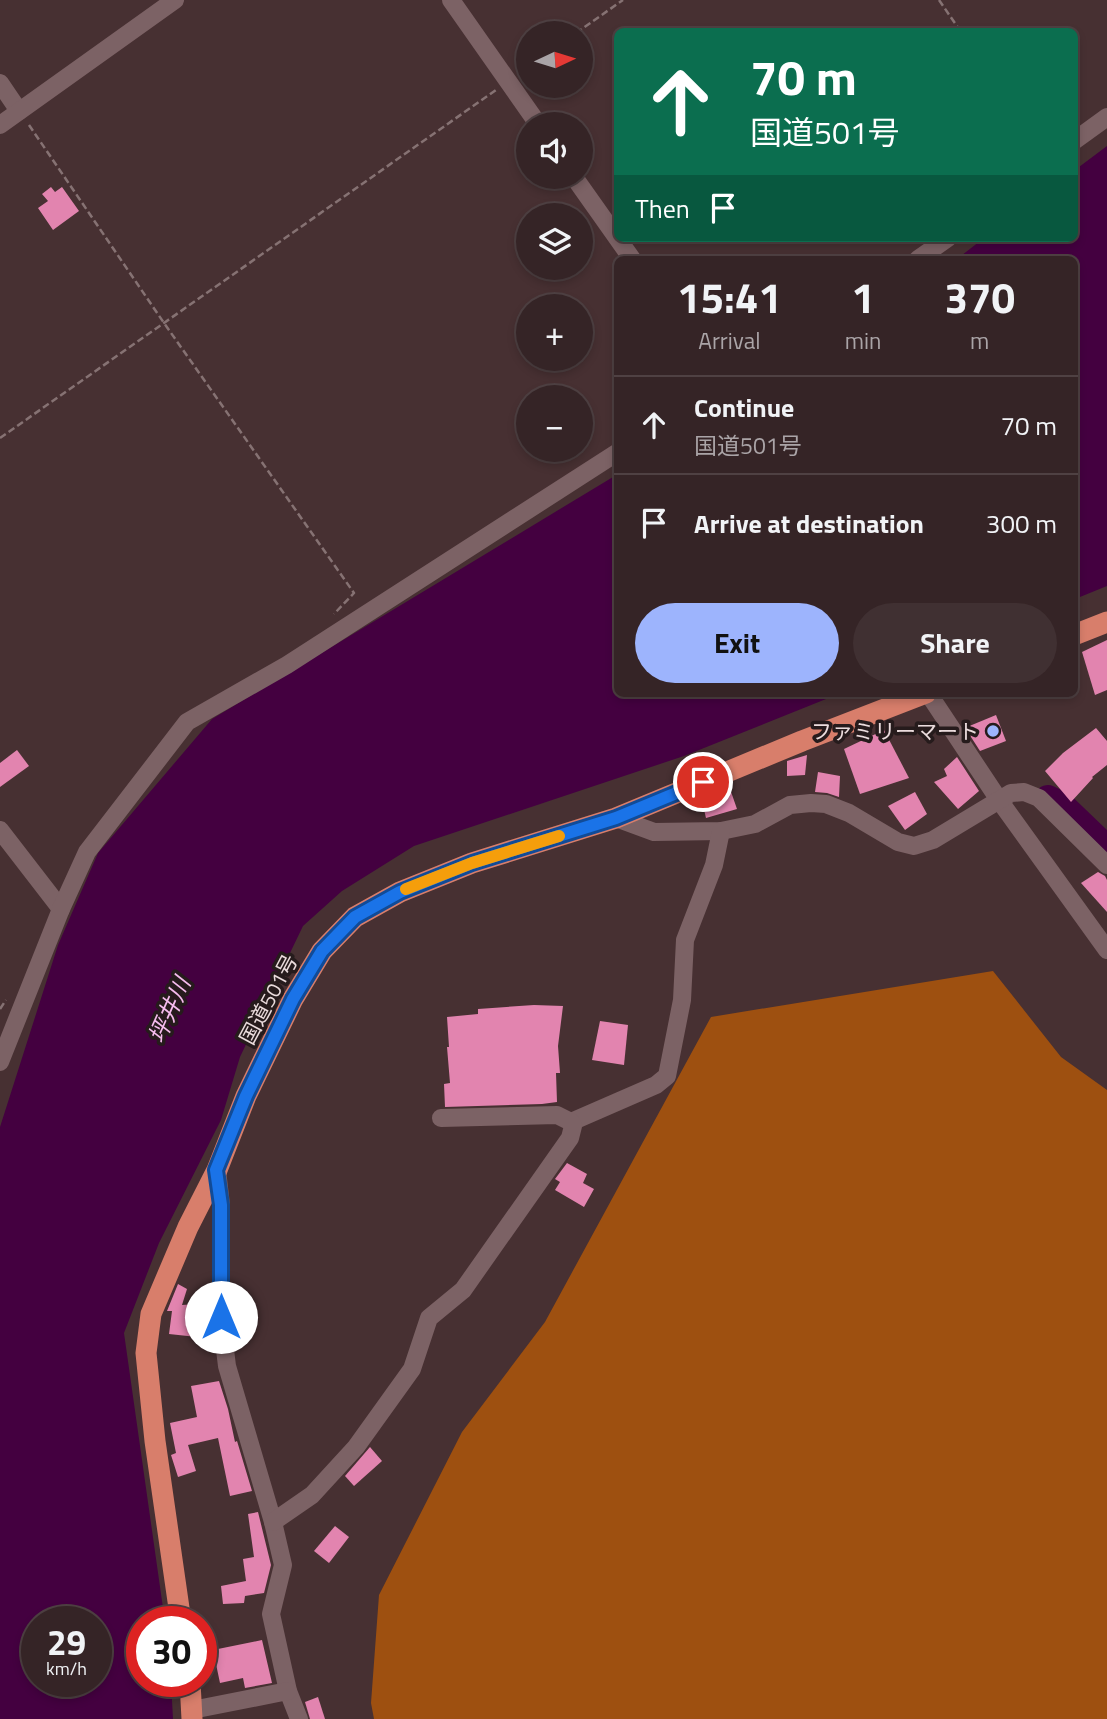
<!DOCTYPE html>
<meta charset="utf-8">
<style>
body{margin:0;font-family:"Titillium Web","Noto Sans JP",sans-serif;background:#403032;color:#f1f3f6;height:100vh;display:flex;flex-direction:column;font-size:26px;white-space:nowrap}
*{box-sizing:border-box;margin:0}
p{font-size:23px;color:#aaa4a7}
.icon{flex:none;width:38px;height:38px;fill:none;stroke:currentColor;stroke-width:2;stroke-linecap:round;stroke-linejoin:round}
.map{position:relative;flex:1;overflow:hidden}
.sheet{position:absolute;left:614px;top:256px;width:464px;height:441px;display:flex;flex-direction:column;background:#352426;border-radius:10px;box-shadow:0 4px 10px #0003,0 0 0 2px #4f4143}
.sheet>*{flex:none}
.top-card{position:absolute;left:614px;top:28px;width:464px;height:214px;border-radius:10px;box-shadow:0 4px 10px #0003,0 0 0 2px #4f4143;background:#0b6e4f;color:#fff;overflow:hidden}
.needle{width:46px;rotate:86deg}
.fabs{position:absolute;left:516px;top:21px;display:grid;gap:14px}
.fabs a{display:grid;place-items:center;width:77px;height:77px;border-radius:50%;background:#352426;box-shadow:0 4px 10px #0003,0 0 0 2px #4f4143;font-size:35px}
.speed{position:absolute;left:21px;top:1606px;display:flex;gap:14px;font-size:35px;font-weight:700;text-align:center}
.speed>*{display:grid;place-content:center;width:91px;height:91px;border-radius:50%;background:#352426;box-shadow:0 4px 10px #0003,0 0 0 2px #4f4143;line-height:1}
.speed small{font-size:18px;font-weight:400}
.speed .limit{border:10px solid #d22;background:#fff;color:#111}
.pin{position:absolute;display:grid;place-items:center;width:60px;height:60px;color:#fff;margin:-30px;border:4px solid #fff;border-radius:50%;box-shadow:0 2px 7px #0007}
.me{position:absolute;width:77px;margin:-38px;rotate:0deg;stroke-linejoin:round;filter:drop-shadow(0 0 5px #0008)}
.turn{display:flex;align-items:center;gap:24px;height:147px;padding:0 21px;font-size:32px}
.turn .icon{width:91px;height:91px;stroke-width:2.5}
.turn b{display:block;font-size:49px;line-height:60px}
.then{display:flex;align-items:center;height:66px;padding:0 21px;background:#0003;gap:14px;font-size:26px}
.eta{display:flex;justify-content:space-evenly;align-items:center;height:119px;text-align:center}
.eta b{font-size:42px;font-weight:700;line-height:49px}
.cta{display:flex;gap:14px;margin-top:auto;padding:14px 21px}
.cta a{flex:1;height:80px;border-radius:42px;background:#9db4fd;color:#111;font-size:28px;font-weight:700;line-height:80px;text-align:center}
.cta a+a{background:#403032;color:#f1f3f6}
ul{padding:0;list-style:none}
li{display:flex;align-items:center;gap:21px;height:98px;padding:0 21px;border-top:2px solid #4f4143}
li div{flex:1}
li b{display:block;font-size:26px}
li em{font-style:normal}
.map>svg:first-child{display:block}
.forest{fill:#9e5010}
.water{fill:#440040;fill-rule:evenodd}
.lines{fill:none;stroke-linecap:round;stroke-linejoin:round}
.river{stroke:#440040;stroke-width:26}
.building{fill:#e284af}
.path{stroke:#867273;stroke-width:2.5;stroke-dasharray:7 3.5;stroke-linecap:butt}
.street{stroke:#7c6265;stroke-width:18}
.highway{stroke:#d87e6b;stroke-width:21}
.route-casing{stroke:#114b97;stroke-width:18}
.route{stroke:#1a73e8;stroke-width:12}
.slow{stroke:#f59e0b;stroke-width:12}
.poi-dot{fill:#9db4fd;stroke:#261b1c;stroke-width:2.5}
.labels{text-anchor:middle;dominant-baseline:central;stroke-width:7;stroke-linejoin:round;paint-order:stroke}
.poi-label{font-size:21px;fill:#ebdcdd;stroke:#261b1c;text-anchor:end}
.street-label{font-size:21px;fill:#ebdcdd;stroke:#261b1c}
.water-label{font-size:23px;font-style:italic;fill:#f5bbed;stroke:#261b1c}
</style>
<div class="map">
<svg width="1107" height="1719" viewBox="0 0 1107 1719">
<rect width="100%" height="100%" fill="#473032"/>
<polygon class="forest" points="993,971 1061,1057 1107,1090 1107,1719 374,1719 371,1703 379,1595 462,1432 545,1322 711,1017"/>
<g class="water">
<polygon points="1107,146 1107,586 1075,599 1074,259 957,259 984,238 1074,238 1075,170"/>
<path d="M618 474V693H841L684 756 414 846 342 891 303 926 240 1057 221 1120 159 1243 124 1333 165 1622H142V1682H171L173 1719H0V1127L58 945 98 853 212 719ZM37 1622H96V1682H37Z"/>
</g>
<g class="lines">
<polyline class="river" points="1048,798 1061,804 1107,848"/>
</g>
<g class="building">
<polygon points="51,187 55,192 62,187 79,211 53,230 38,208 48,201 42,194"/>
<polygon points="1107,640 1107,690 1095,695 1082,652"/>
<polygon points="996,715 1006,741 980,751 971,737 967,727"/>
<polygon points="1096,728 1107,741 1107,765 1092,777 1093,778 1071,802 1045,771 1063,753"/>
<polygon points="884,730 909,778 860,794 844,749"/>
<polygon points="17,750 29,766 0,787 0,763"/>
<polygon points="807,755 805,775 787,776 787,761"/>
<polygon points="957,757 979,791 958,809 934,782 947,776 944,769"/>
<polygon points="818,772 840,776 839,797 827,793 815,792"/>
<polygon points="729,786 737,809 706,818 701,797"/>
<polygon points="915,792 927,814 905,830 888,806"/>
<polygon points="1098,872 1105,876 1107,880 1107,912 1081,883"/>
<polygon points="534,1005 563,1006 558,1046 560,1073 556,1073 557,1102 542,1104 445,1107 444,1084 450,1083 447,1047 449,1047 447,1017 478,1014 478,1009"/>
<polygon points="600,1021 628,1025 624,1065 592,1060"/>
<polygon points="567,1163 587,1174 583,1183 594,1189 584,1207 555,1190 560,1182 555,1179"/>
<polygon points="178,1284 187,1289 182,1305 210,1303 212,1336 197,1337 169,1334 172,1311 167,1311"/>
<polygon points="219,1381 228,1409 235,1442 237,1441 252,1491 230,1496 218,1438 188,1445 196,1471 178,1477 171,1455 176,1453 170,1423 197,1417 191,1386"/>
<polygon points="370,1447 382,1461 354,1486 345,1476"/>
<polygon points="258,1512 271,1565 264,1593 245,1596 244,1603 223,1604 221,1586 246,1581 243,1559 254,1557 248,1514"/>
<polygon points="335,1526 349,1537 329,1563 314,1551"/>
<polygon points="262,1640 272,1683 245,1688 243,1678 220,1683 213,1650"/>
<polygon points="318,1697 325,1719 310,1719 305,1702"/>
</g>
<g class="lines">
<g class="path">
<polyline points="939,0 961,32"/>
<polyline points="576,33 623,0"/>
<polyline points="521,72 528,67"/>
<polyline points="29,125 164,323 354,593 334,614"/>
<polyline points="0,438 496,90"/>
<polyline points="0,1009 6,1000"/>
</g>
<g class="street">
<polyline points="451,0 538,124"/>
<polyline points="0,83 19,111"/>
<polyline points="0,125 175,0"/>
<polyline points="1074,141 1107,117"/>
<polyline points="574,177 632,259"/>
<polyline points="918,259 948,238"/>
<polyline points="928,693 999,800 1107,950"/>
<polyline points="616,818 654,832 721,831 755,824 790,805 811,803 826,804 849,813 898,842 914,846 933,840 1011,793 1024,792 1039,798 1107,865"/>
<polyline points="0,830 61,909"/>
<polyline points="0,1062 61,909 87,852 187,722 287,665 618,452"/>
<polyline points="571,1122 656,1085 667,1076 682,1000 685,940 714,865 721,831"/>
<polyline points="217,1170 221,1205 221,1317 227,1366 273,1522 283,1565 271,1614 288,1691 299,1719"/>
<polyline points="273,1522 312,1495 356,1447 412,1369 429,1318 463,1290 570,1138 573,1126 571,1122 557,1115 441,1118"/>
<polyline points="192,1710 288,1691"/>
</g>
<g class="highway">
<polyline points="1074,635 1107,622"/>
<polyline points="181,1622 155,1441 146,1353 151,1314 188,1227 217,1170 246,1096 293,999 322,951 355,917 400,892 472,863 616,818 802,741 926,693"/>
<polyline points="190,1682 192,1719"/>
</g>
</g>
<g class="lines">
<g class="route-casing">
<polyline id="route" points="221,1317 221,1205 216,1170 246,1096 293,999 322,951 355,917 400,892 472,863 616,818 703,782"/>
</g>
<use href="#route" class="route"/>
<polyline class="slow" points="406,889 472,863 559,836"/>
</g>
<circle class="poi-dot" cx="993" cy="731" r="7"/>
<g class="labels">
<g class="poi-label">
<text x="979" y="731">ファミリーマート</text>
</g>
<g class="street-label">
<text transform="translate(268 999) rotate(-62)">国道501号</text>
</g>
<g class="water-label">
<text transform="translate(169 1010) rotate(-66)">坪井川</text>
</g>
</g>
</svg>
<div class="fabs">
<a><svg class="needle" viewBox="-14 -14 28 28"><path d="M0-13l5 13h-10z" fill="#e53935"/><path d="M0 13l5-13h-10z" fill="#aaa4a7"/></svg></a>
<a><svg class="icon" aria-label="sound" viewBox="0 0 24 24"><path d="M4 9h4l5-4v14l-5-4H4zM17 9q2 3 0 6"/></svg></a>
<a><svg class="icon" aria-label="layers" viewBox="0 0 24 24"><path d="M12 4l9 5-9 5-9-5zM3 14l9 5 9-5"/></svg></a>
<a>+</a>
<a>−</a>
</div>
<div class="speed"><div>29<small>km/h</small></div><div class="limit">30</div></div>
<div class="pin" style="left:703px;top:782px;background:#d93025"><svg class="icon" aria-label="arrive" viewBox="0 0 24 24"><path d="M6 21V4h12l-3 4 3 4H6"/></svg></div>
<svg class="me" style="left:221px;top:1317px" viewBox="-20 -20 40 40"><circle r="19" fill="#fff"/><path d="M0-13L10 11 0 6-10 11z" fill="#1a73e8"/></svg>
<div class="top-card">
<div class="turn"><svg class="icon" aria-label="ahead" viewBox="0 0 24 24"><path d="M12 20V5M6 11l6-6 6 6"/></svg><div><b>70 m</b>国道501号</div></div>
<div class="then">Then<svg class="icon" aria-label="arrive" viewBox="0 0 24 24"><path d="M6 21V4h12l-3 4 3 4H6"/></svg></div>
</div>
<section class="sheet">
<div class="eta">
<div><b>15:41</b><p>Arrival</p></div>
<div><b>1</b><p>min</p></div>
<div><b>370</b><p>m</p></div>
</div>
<ul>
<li><svg class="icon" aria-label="ahead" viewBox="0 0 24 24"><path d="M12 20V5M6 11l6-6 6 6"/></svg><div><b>Continue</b><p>国道501号</p></div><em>70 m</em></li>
<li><svg class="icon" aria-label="arrive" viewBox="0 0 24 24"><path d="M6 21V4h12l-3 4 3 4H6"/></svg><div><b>Arrive at destination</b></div><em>300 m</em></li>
</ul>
<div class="cta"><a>Exit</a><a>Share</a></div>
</section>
</div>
